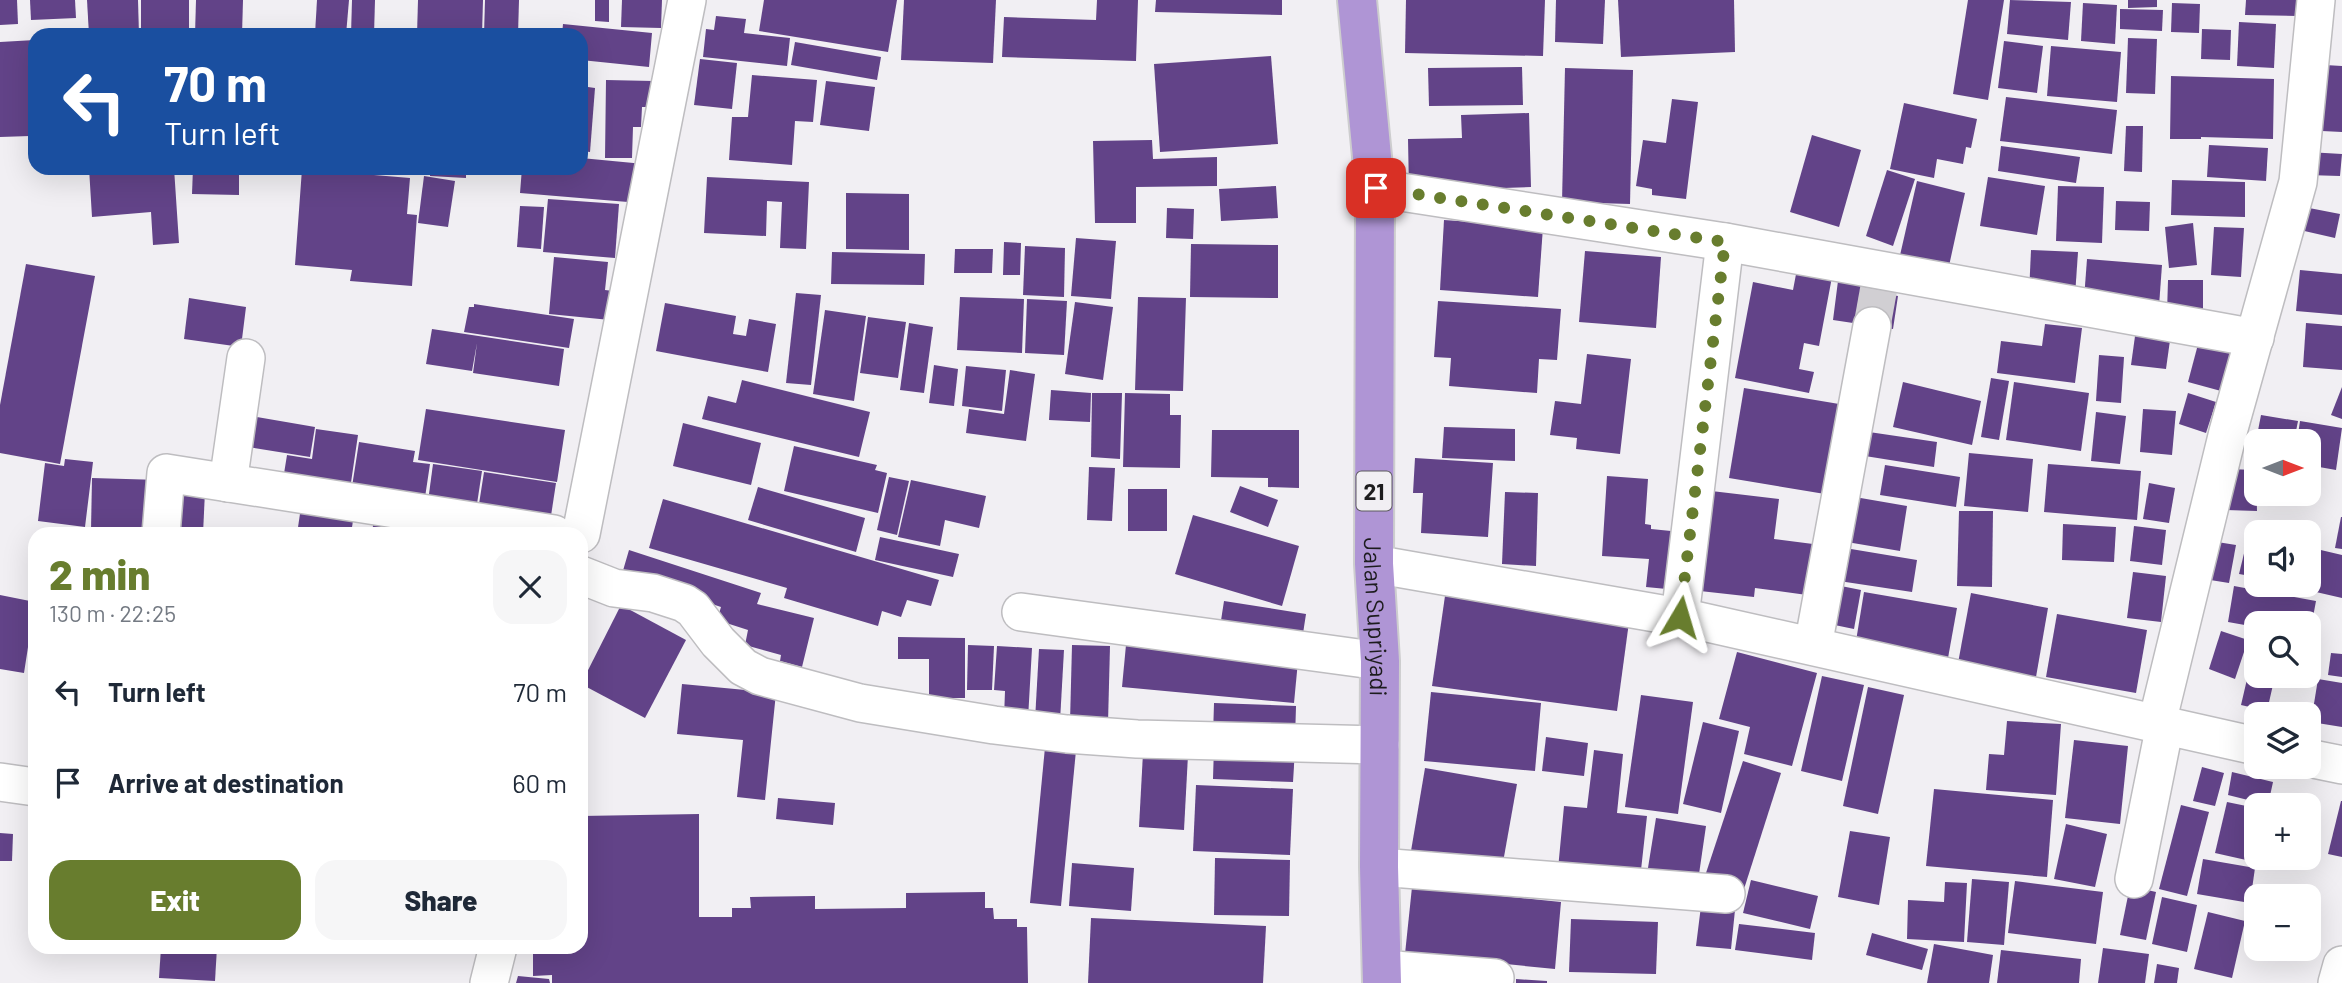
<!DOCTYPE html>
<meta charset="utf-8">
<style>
body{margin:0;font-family:Barlow,sans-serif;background:#f6f6f7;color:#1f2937;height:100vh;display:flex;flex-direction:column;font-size:26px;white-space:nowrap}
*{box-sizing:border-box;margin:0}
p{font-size:23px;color:#747a83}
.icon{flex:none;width:38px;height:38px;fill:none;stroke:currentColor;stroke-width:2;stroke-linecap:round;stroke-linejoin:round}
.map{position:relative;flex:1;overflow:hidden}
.side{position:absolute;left:28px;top:527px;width:560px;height:427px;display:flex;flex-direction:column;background:#fff;border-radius:21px;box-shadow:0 7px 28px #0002}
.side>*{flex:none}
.banner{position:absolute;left:28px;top:28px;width:560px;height:147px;border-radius:21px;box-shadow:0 7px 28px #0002;background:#1a4fa0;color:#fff;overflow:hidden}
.needle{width:46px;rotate:90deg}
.buttons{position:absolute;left:2244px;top:429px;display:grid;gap:14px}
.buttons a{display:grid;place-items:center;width:77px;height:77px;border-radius:14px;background:#fff;box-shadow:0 7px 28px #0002;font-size:35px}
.pin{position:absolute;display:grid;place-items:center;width:60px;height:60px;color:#fff;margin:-30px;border-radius:14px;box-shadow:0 4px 10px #0006}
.me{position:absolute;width:77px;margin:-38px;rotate:7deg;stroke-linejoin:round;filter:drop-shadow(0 0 5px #0008)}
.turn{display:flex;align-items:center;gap:24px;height:147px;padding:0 21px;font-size:32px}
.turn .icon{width:91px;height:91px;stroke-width:2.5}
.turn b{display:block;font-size:49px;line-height:60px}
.round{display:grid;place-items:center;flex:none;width:74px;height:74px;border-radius:21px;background:#f6f6f7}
.summary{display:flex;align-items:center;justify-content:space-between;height:119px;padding:0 21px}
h1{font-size:42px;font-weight:800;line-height:52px;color:#687d2e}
.primary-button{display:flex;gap:14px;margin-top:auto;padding:14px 21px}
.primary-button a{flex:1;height:80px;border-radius:21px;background:#687d2e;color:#fff;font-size:28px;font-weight:800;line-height:80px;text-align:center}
.primary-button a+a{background:#f6f6f7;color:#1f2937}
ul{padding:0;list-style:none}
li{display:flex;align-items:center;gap:21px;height:91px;padding:0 21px}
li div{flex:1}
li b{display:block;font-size:26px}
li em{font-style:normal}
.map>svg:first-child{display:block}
.building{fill:#624388}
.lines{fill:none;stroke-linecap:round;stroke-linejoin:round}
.minor-tunnel{stroke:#d1cfd3;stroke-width:37;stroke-dasharray:37 18;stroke-linecap:butt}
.minor-casing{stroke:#bebdc0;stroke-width:40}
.highway-casing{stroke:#cdcdce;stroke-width:42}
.minor{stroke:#fff;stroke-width:37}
.highway{stroke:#af95d5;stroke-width:38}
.route{stroke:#687d2e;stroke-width:12;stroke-dasharray:0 21.6}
.labels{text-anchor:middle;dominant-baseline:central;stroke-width:7;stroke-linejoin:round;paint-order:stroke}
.shield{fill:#f1eff3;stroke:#5d5b5e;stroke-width:2}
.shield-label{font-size:23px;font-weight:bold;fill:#1d1c1e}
.street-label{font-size:24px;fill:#1d1c1e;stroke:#f1eff3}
</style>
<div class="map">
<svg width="2342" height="983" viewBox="0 0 2342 983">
<rect width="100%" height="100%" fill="#f1eff3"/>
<g class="building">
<polygon points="0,0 17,0 18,24 0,25"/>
<polygon points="30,0 75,0 76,18 31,20"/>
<polygon points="87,0 138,0 139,35 89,35"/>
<polygon points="141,0 189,0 189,33 141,34"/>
<polygon points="196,0 243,0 242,35 195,35"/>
<polygon points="317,0 349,0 346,35 315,34"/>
<polygon points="352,0 375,0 374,35 351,35"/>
<polygon points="418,0 483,0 482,35 417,35"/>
<polygon points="485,0 519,0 518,35 484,35"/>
<polygon points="595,0 609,0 609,22 595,21"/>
<polygon points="622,0 662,0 661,28 621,27"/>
<polygon points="764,0 897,0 888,52 759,31"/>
<polygon points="904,0 996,0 993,63 901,60"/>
<polygon points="1097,0 1138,0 1136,61 1002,57 1004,17 1096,20"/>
<polygon points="1156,0 1282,0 1282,15 1155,12"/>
<polygon points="1406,0 1545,0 1543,56 1405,53"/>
<polygon points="1556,0 1605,0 1603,44 1555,42"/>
<polygon points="1618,0 1734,0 1735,52 1621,57"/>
<polygon points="1968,0 2004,0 1988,100 1953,94"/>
<polygon points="2010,0 2071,2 2068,40 2007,34"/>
<polygon points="2128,0 2157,0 2157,7 2128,8"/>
<polygon points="2246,0 2297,0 2297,16 2245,15"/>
<polygon points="2083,3 2117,5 2115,44 2081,41"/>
<polygon points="2172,3 2200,4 2199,33 2171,32"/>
<polygon points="2120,9 2163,10 2162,31 2120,29"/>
<polygon points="716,16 746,19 744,33 790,38 787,66 703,57 706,29 714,30"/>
<polygon points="2239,22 2276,24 2274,68 2237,66"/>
<polygon points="563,24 652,33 649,67 581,60 581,35 562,35"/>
<polygon points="2202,29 2231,30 2230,60 2201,59"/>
<polygon points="2128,38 2157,39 2155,94 2126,93"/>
<polygon points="35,40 35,103 29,104 30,136 0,137 0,42"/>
<polygon points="2004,41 2043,46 2037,93 1998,88"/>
<polygon points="795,42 881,57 877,80 791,65"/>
<polygon points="2051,46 2121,52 2117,102 2047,96"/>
<polygon points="1271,56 1278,144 1160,152 1154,64"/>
<polygon points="700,59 737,63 732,109 694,105"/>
<polygon points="2325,65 2342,66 2342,132 2322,131"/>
<polygon points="1522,67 1523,105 1429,106 1428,68"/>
<polygon points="1565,68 1633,70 1630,204 1562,202"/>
<polygon points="752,75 817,80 813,122 795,121 792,165 729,160 732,117 748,117"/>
<polygon points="2171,76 2274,79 2273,139 2201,137 2201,139 2170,139"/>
<polygon points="606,80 653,81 652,107 642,107 641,127 633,127 632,158 605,158"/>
<polygon points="826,81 875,87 869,131 820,125"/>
<polygon points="581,86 595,88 590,152 581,151"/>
<polygon points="2006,97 2117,110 2112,154 2000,141"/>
<polygon points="1672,99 1698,102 1686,199 1652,195 1652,189 1636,186 1643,140 1666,143"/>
<polygon points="1904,103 1977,119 1971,148 1966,147 1963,164 1937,159 1934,178 1890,169"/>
<polygon points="1529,113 1531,187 1409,191 1408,139 1462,138 1461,115"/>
<polygon points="2126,126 2143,126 2142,172 2124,171"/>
<polygon points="1812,135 1861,150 1839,227 1790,212"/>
<polygon points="1152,140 1153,159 1217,157 1217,186 1136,187 1136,223 1095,223 1093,141"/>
<polygon points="2209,145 2268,148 2266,181 2207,177"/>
<polygon points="2001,146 2080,157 2076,183 1998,171"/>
<polygon points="2308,152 2342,154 2340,176 2307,175"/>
<polygon points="581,158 644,164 640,203 520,193 522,168 581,168"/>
<polygon points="89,168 174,168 179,243 153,245 151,212 92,217"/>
<polygon points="193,168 239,168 239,195 192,194"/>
<polygon points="430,168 466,168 466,178 430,176"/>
<polygon points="302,169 410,178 407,214 417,215 412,286 350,281 352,270 295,265"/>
<polygon points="1887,170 1915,179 1893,246 1866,236"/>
<polygon points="424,176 455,181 448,227 418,223"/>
<polygon points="707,177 809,182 806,249 780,248 782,202 767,201 766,236 704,233"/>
<polygon points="1988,177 2045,186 2037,235 1980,226"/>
<polygon points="2172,180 2245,182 2245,217 2171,215"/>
<polygon points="1917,181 1965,193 1947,275 1898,264"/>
<polygon points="1276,186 1278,218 1221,221 1219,189"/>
<polygon points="2058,186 2104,187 2102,243 2056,241"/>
<polygon points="846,193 909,194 909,250 846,249"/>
<polygon points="548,199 619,204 615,258 543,252"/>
<polygon points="2116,201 2150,202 2149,231 2115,230"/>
<polygon points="520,206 544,207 541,249 517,247"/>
<polygon points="2304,207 2340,214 2335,238 2300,230"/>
<polygon points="1167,208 1194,209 1193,239 1166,238"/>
<polygon points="1444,220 1543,227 1538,297 1440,290"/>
<polygon points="2193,223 2197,265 2169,268 2165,227"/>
<polygon points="2214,227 2244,228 2241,277 2211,275"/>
<polygon points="1076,238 1116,241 1111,299 1071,296"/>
<polygon points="1004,242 1021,243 1020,275 1003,275"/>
<polygon points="1191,244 1278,245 1278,298 1190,297"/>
<polygon points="1025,246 1065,248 1064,297 1023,295"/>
<polygon points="955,249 993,249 992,273 954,273"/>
<polygon points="2031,250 2078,252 2075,296 2029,294"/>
<polygon points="1585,251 1661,257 1656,328 1579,322"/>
<polygon points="832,252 925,254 924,285 831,284"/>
<polygon points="554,257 608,262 605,290 613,291 610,320 549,314"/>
<polygon points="2087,259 2162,265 2159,306 2084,299"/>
<polygon points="26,264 95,276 60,464 0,453 0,405"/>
<polygon points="1797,269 1832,277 1819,346 1804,343 1799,369 1814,372 1809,393 1735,378 1753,282 1793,290"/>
<polygon points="2300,270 2342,274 2342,315 2296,311"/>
<polygon points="2168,280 2203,280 2203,312 2167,312"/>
<polygon points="1838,281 1881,287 1880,293 1898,296 1893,329 1833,320"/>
<polygon points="796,293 821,295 811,385 786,383"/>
<polygon points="960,297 1024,299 1022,353 957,350"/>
<polygon points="1138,297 1186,298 1183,391 1135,390"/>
<polygon points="189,298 246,307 241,347 184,339"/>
<polygon points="1027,299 1067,301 1064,355 1025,353"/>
<polygon points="1438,301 1561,309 1557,360 1539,359 1537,393 1449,386 1451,358 1434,357"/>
<polygon points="1075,302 1113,307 1103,380 1065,374"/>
<polygon points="665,303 736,316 733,334 746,336 749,319 776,324 768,372 656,351"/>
<polygon points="474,304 574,319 569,348 464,332 469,307 474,307"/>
<polygon points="825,310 866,316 854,401 813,394"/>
<polygon points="868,317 906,322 898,378 860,373"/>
<polygon points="909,323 933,327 924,393 900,390"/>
<polygon points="2306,323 2342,326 2342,370 2303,367"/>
<polygon points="2045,324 2082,328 2075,383 1997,373 2001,341 2042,346"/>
<polygon points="432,329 564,349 559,386 473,373 477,343 472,371 426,364"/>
<polygon points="2136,329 2171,333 2166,369 2131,365"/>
<polygon points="2201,333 2234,343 2221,391 2188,382"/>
<polygon points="1587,354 1631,359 1620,454 1576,449 1577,438 1550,435 1555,401 1581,404"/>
<polygon points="2099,355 2124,357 2121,403 2096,401"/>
<polygon points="934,365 958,369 954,406 929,403"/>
<polygon points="966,366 1006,370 1002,411 962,406"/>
<polygon points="1010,370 1035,374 1026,441 966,433 969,409 1004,414"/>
<polygon points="1991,378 2009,381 1999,440 1981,437"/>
<polygon points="742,380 870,412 859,457 702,419 708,396 736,403"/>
<polygon points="1903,382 1981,401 1972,445 1893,427"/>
<polygon points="2014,382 2089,393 2081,451 2006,440"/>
<polygon points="2342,387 2342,419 2331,415"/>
<polygon points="1744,388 1851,406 1837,496 1729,478"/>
<polygon points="1051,390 1091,393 1090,422 1049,420"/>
<polygon points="1092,393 1122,393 1120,459 1091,457"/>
<polygon points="1125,393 1170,394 1170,415 1181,415 1180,468 1123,467"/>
<polygon points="2188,393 2216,402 2206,433 2179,424"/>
<polygon points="426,409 565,430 557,482 418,460"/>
<polygon points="2143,409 2176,411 2172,455 2140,452"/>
<polygon points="2096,412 2126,416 2120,464 2091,461"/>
<polygon points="246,415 315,427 310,457 242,446"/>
<polygon points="2261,415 2298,421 2294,441 2256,441"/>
<polygon points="2300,421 2342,428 2336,470 2308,465 2308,441 2297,441"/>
<polygon points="683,423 761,443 751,485 673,466"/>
<polygon points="1444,427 1515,429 1515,461 1442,458"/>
<polygon points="316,429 358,435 349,496 282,486 287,455 312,459"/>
<polygon points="1212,430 1299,430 1299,488 1268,487 1268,478 1211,477"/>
<polygon points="1869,432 1937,442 1934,467 1865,456"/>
<polygon points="359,442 415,451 413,462 430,464 424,504 351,493"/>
<polygon points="794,446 877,465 875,470 887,473 878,513 784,491"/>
<polygon points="1969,453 2033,459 2028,512 1964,506"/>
<polygon points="1415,458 1493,463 1488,537 1421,533 1423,493 1413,493"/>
<polygon points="65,459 93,462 85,527 38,521 45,463 64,466"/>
<polygon points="433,464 482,471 475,517 427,509"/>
<polygon points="2048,464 2141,471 2137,520 2044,512"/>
<polygon points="1885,465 1960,477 1956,507 1880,495"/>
<polygon points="1089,467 1115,468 1112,521 1087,520"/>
<polygon points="2228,469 2256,470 2257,511 2226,510"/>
<polygon points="484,472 556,483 549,529 477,517"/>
<polygon points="1607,476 1648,479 1645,524 1651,525 1651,529 1681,532 1677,590 1646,587 1649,559 1602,556"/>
<polygon points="889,477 909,481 897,535 877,530"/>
<polygon points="92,478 160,480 158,532 91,530"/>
<polygon points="911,480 986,496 979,528 945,520 940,546 898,537"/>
<polygon points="2149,483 2175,488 2169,523 2143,519"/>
<polygon points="1240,486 1278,500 1268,527 1230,512"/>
<polygon points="758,487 865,518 856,552 748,520"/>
<rect x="1128" y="489" width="39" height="42"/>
<polygon points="174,490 205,491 203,534 172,534"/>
<polygon points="1703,490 1779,499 1774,539 1813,544 1807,595 1755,588 1754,597 1691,590"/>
<polygon points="1505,492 1538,493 1536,566 1502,564"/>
<polygon points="1849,496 1907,506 1900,551 1841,541"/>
<polygon points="663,499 939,580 931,606 907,600 901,617 882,611 878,626 784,598 787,588 649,548"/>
<polygon points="301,507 354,514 351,534 297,534"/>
<polygon points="1959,511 1993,511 1992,587 1957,586"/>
<polygon points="1193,515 1299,546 1282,606 1175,574"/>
<polygon points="374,517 430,525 429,534 372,534"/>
<polygon points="2341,517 2342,517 2342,549 2335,548"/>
<polygon points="2063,524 2116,527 2114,562 2062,560"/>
<polygon points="2134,526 2166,530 2162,565 2130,561"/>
<polygon points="2249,533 2256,535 2256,577 2239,574"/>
<polygon points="880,537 959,554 953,577 875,560"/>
<polygon points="2211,541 2236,545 2229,583 2204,579"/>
<polygon points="2308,547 2342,555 2342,598 2290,586 2308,584"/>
<polygon points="1845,548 1917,560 1912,592 1839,581"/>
<polygon points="629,550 761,593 757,604 814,618 802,667 780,661 781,655 745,645 748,630 717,620 721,607 622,574"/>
<polygon points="2133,572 2166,576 2161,622 2127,618"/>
<polygon points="1826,583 1861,590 1854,629 1820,622"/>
<polygon points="2234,586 2316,601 2310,633 2308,623 2256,623 2256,627 2228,622"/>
<polygon points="1864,592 1957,608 1948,658 1856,641"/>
<polygon points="1971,593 2048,608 2036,677 1958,663"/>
<polygon points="0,595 35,602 24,673 0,669"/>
<polygon points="1445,596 1629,622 1617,711 1432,686"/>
<polygon points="1224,601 1306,614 1302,640 1220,627"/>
<polygon points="621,605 686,640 645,718 581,684"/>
<polygon points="2057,614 2147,630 2136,693 2046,677"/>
<polygon points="2221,631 2248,640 2235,679 2209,669"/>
<polygon points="898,637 965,638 965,698 929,698 929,659 898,659"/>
<polygon points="968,645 994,646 992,690 967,690"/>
<polygon points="1072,645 1110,646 1108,723 1070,722"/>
<polygon points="1126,645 1298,661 1294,703 1122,687"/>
<polygon points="2255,645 2256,676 2275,676 2267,711 2241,705"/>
<polygon points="997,646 1032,648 1028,719 1004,718 1005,691 994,690"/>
<polygon points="1039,649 1064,650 1060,721 1035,720"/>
<polygon points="1737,652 1817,673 1792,766 1744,754 1750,727 1719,719"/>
<polygon points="2331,653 2342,654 2342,677 2328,675"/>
<polygon points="1822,676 1864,685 1842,781 1801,771"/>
<polygon points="2318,679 2342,683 2342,727 2311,722"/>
<polygon points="682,684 776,693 765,800 737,797 743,740 677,734"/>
<polygon points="1868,687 1904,695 1878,814 1843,806"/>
<polygon points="1431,692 1541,703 1535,771 1424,761"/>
<polygon points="1641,695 1693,702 1678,814 1625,807"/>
<polygon points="1214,703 1296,706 1295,740 1213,737"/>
<polygon points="2007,721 2061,724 2056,795 1986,790 1989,754 2004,755"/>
<polygon points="1703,722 1739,731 1721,813 1683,804"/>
<polygon points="1046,737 1077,740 1061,906 1030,903"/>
<polygon points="1546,737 1588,743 1584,776 1542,771"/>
<polygon points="2074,740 2128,746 2120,824 2065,818"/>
<polygon points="1214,746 1295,749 1293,782 1213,779"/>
<polygon points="1594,750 1623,754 1617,813 1647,816 1640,879 1558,869 1564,806 1587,808"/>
<polygon points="1143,753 1188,755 1184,830 1139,827"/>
<polygon points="1743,761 1781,773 1744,889 1705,876"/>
<polygon points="2202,767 2224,773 2215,806 2193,801"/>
<polygon points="1425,768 1517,784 1502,868 1411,851"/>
<polygon points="2232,772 2273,782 2268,805 2228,795"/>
<polygon points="1196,785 1293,789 1290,855 1193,851"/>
<polygon points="1934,789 2053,800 2047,877 1926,866"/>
<polygon points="778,798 835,803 833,825 776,819"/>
<polygon points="2341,801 2342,801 2342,857 2328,854"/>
<polygon points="2227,802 2256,808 2255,862 2215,853"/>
<polygon points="2181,805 2209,812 2187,896 2159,889"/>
<polygon points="699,814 699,917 732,917 732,908 751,908 750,897 815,896 815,909 906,908 906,893 985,892 985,908 993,908 994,919 1017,919 1017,927 1027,927 1028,983 552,983 552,975 533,976 533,947 581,947 581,816"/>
<polygon points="1656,818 1706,826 1698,881 1647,874"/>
<polygon points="2066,824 2107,834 2095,887 2054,879"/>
<polygon points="1850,831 1890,837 1879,905 1838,897"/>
<polygon points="0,833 13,834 12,861 0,861"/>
<polygon points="1215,858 1290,860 1289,916 1214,915"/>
<polygon points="2275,858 2302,858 2301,864"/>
<polygon points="2203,859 2255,868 2250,903 2197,894"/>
<polygon points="1072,863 1134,868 1131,911 1069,906"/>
<polygon points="1972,879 2009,882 2004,945 1967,942"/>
<polygon points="1751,880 1818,896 1810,929 1743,913"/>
<polygon points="2015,881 2103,892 2096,944 2008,933"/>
<polygon points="1945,882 1967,883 1964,942 1907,939 1908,900 1944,902"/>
<polygon points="2130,886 2156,892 2146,940 2120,935"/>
<polygon points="1412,887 1561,902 1555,969 1405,954"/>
<polygon points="2162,897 2197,905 2187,952 2152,944"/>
<polygon points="1701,906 1735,910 1731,949 1696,946"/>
<polygon points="2208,912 2245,921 2232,978 2194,969"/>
<polygon points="1091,918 1266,926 1263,983 1088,983"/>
<polygon points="1571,919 1658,922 1656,974 1569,972"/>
<polygon points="1739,924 1815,933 1812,960 1735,950"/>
<polygon points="1872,933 1928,949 1922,970 1866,955"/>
<polygon points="1934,944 1993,955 1989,983 1927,983"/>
<polygon points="161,947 217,947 215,981 159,978"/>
<polygon points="2103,948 2149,954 2145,983 2098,983"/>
<polygon points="2001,950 2081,959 2079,983 1997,983"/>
<polygon points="2157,964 2179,968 2177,983 2154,983"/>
<polygon points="518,976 549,979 550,983 516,983"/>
<polygon points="1516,979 1547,981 1547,983 1516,983"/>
</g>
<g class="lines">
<polyline class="minor-tunnel" points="1872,326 1879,287"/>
<g class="minor-casing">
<g id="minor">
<polyline points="1375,188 1725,242 2255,338"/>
<polyline points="228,483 246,358"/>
<polyline points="161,534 166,473 554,534"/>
<polyline points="581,534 687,0"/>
<polyline points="1374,564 1690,619 2256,746"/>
<polyline points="581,575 614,588 653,593 684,603 693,609 718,642 743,667 760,676 860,703 994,725 1067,734 1137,739 1380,745"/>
<polyline points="1021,612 1380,661"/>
<polyline points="1680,617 1725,242"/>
<polyline points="1813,646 1872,326"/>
<polyline points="2157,723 2228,432 2298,182 2316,0"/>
<polyline points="2308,758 2342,765"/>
<polyline points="0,782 35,787"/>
<polyline points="1379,867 1726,894"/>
<polyline points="2134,879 2165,725"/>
<polyline points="1382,969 1495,978"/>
<polyline points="489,983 498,947"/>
<polyline points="2337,983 2342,965"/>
</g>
</g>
<g class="highway-casing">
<g id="highway">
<path id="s1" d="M1357 0 1375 188 1374 564 1380 661 1379 867 1382 983"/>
</g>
</g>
<use href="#minor" class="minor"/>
<use href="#highway" class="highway"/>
</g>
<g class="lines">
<polyline class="route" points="1376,188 1725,242 1680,617"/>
</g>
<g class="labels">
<rect class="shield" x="1356.5" y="471.5" width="35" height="39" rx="5"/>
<g class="shield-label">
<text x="1374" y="491">21</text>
</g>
<g class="street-label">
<text stroke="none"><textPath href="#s1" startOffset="618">Jalan Supriyadi</textPath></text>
</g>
</g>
</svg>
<div class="buttons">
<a><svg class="needle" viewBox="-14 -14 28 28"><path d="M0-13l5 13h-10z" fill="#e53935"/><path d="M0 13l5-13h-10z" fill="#747a83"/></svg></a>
<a><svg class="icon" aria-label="sound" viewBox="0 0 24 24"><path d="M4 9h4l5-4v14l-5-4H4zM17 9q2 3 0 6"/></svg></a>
<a><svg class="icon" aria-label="search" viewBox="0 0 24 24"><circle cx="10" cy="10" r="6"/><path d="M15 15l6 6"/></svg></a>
<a><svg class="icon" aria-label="layers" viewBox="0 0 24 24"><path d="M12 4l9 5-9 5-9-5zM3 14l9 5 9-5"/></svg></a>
<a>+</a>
<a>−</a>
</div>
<div class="pin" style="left:1376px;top:188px;background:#d93025"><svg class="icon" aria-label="arrive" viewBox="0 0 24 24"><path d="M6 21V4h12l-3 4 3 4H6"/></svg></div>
<svg class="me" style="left:1680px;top:617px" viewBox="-20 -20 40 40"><path d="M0-17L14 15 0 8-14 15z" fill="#687d2e" stroke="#fff" stroke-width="4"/></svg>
<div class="banner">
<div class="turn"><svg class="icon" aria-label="left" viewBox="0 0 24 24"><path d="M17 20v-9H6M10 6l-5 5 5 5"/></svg><div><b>70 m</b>Turn left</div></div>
</div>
<section class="side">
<div class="summary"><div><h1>2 min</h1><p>130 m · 22:25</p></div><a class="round"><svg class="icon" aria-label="close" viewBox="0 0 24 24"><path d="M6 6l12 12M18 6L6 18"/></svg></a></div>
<ul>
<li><svg class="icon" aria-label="left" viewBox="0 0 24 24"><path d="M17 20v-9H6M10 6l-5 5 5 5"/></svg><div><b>Turn left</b></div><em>70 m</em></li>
<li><svg class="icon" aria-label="arrive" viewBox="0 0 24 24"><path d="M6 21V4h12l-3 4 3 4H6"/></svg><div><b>Arrive at destination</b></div><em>60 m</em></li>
</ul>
<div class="primary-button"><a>Exit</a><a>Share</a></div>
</section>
</div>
